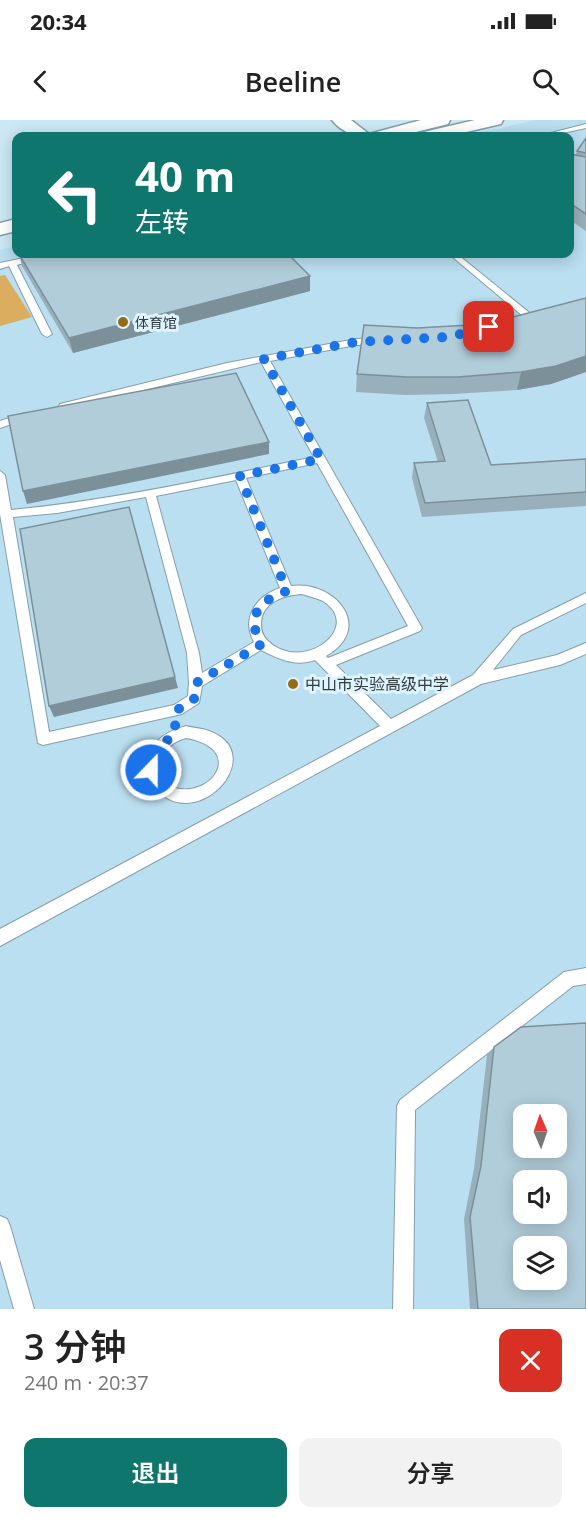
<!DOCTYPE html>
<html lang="zh">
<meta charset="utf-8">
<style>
body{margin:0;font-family:"Open Sans","Noto Sans SC",sans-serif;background:#f2f2f2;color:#222;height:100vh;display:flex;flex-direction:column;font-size:22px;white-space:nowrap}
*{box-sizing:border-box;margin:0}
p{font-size:20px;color:#767676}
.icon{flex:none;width:33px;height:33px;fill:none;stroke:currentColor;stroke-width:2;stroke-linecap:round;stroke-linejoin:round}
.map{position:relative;height:1189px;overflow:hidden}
.details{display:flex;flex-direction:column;background:#fff;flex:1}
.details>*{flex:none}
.banner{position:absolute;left:12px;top:12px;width:562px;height:126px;border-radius:12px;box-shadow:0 3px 15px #0003;background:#0f766e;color:#fff;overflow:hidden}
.needle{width:39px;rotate:358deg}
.tools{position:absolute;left:513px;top:984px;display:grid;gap:12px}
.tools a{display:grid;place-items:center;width:54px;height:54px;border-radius:12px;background:#fff;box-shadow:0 3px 15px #0003;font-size:30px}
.pin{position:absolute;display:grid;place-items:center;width:51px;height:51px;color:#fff;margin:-26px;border-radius:12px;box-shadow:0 3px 9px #0006}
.me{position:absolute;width:66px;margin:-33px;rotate:22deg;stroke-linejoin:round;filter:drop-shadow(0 0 4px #0008)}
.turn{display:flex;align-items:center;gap:21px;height:126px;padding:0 24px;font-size:27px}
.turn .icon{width:78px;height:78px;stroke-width:2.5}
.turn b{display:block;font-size:42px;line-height:51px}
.round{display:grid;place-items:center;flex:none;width:63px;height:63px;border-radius:12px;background:#f2f2f2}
.head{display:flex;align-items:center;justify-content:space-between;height:102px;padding:0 24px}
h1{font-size:36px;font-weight:600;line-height:45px}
.button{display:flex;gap:12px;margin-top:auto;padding:12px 24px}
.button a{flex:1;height:69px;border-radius:12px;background:#0f766e;color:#fff;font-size:24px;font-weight:600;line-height:69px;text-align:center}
.button a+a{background:#f2f2f2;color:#222}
.status{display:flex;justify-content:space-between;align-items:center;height:42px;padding:0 30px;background:#fff;direction:ltr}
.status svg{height:16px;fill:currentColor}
header{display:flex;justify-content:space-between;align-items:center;height:78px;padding:0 24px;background:#fff;font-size:27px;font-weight:600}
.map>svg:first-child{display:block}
.built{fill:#badff0;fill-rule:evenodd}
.green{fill:#dbae5f}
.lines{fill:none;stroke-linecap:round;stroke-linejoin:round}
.lane-casing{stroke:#859fab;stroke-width:2}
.secondary-casing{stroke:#859fab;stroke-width:3}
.lane{fill:#fff;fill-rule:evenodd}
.secondary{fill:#fff;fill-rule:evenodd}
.wall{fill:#98b0bb}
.shaded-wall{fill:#7c9099}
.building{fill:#b1cdda;stroke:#7c9099;stroke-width:1.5;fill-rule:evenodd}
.route{stroke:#1a73e8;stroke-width:10;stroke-dasharray:0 18}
.poi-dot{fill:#956b16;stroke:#def4ff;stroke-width:2}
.labels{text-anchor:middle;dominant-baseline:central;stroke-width:6;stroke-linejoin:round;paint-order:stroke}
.far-poi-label{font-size:14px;fill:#313c41;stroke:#def4ff;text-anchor:start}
.poi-label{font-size:16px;fill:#313c41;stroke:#def4ff;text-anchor:start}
</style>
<div class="status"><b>20:34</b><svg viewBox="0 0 49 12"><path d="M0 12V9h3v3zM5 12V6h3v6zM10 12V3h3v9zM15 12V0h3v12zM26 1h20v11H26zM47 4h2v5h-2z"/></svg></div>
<header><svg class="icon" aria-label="back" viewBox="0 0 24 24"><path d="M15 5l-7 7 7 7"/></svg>Beeline<svg class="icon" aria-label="search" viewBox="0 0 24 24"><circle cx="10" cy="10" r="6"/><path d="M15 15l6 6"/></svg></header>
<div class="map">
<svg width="586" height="1189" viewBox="0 0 586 1189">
<rect width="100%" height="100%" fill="#cce8f5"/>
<path class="built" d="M535 0H586V1189H0V130L16 126V134H570V16H467ZM524 994H556V1028H524ZM524 1060H556V1094H524ZM524 1126H556V1160H524Z"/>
<polygon class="green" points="5,155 32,197 0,206 0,156"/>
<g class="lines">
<g class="lane-casing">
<g id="lane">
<polygon points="586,4 586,8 549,16 539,16"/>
<polygon points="43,134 55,134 17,145 52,214 47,217 42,214 9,146 0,149 0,143"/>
<polygon points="449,134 457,134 542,203 542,207 536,207"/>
<path d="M356 219 379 218 384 221 379 224 356 225 270 241 422 508 420 511 336 545 391 599 473 555 513 509 586 473V483L521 515 493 550 557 535 586 523V534L560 545 481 564 0 826V809L380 606 315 540C295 547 279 539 261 530L202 566 199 583 182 594 43 625 38 623 0 394V351L5 355 11 390C113 380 214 358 314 337L261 242 64 289 59 286 60 284 227 243ZM317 343 408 506 328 538 326 536C375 508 335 460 291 466L246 358ZM236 360 280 468C256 476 241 498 254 522L202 553 199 533 156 376ZM146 377 187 533 189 563 188 576 174 585 49 612 13 397 57 393ZM302 474C308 476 317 478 323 481 365 508 301 555 267 520 262 515 261 510 261 503 262 482 284 475 302 474Z"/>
<polygon points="25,293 30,296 29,298 0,308 0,301"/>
<path d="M186 606C193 608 202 608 209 611 277 636 181 733 144 650 148 624 162 613 186 606ZM186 618C248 629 210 681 172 667L158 650C161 633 169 623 186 618Z"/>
<polygon points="586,848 586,864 573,866 415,990 413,1189 393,1189 397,986 400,980 564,852"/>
<polygon points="0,1096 7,1099 10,1106 34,1189 14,1189 0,1140"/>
</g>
</g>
<g class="secondary-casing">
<g id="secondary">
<path d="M332 0H351L369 14 421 0H450L448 4C415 12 356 32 332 0Z"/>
<polygon points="475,0 503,0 501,4 449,16 421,16 424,12"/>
<polygon points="16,99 16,111 0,115 0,103"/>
</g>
</g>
<use href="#lane" class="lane"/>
<use href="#secondary" class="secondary"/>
</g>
<g class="wall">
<polygon points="586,18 586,111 570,100 570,34 576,35 577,31"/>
<polygon points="19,134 288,134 310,156 310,171 73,233 22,146"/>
<polygon points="586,178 586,252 551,264 517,270 454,274 405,275 356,272 357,254 417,208 470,205 509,198"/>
<polygon points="427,283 491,345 586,339 586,386 422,397 412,358 414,343 438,342 424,298"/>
<polygon points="494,927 586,1189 470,1189 464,1099 474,1049 487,935"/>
</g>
<g class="shaded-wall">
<polygon points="310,156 310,171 73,233 69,218"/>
<polygon points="586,236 586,252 551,264 517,270 521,252"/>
<polygon points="269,322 269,334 27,384 23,371"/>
<polygon points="175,557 178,568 54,597 49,586"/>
</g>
<g class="building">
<polygon points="586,18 586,33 577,31"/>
<polygon points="570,34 586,37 586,94 570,83"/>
<polygon points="19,134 288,134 310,156 69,218"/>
<polygon points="586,178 586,236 556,246 521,252 458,257 407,257 357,254 364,205 417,208 470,205 509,198"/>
<polygon points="236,253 269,322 23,371 8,296"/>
<polygon points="468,280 491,345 586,339 586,372 425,383 414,343 445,341 427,283"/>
<polygon points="129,387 175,557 49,586 20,409"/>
<path d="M586 903V1189H478L470 1097 481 1046 494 927 521 907ZM524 994H556V1028H524ZM524 1060H556V1094H524ZM524 1126H556V1160H524Z"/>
</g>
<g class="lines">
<path class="route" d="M151 650 156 629 174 615 177 590 194 579 196 563 262 524C244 497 260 480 287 471L240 356 321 339 264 239 356 222 449 217 489 207"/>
</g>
<g class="poi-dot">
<circle cx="123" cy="202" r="6"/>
<circle cx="293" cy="564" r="6"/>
</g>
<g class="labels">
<g class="far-poi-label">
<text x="135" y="202">体育馆</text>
</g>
<g class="poi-label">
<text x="305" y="564">中山市实验高级中学</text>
</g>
</g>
</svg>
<div class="tools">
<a><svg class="needle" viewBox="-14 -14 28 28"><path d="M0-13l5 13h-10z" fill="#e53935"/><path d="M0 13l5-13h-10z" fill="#767676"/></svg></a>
<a><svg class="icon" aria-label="sound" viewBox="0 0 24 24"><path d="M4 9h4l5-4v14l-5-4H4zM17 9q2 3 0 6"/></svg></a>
<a><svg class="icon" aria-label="layers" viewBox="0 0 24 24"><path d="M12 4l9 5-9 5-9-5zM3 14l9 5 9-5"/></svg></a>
</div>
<div class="pin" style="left:489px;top:207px;background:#d93025"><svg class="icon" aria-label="arrive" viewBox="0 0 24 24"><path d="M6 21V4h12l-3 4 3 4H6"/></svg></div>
<svg class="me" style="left:151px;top:650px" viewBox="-20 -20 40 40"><circle r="17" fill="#1a73e8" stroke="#fff" stroke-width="3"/><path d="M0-11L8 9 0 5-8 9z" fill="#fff"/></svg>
<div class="banner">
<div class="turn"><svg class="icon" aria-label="left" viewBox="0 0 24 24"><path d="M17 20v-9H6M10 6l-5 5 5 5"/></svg><div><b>40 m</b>左转</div></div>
</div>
</div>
<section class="details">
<div class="head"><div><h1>3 分钟</h1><p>240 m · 20:37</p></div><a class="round" style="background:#d93025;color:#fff"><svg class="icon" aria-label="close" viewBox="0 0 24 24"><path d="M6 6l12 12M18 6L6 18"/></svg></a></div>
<div class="button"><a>退出</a><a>分享</a></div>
</section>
